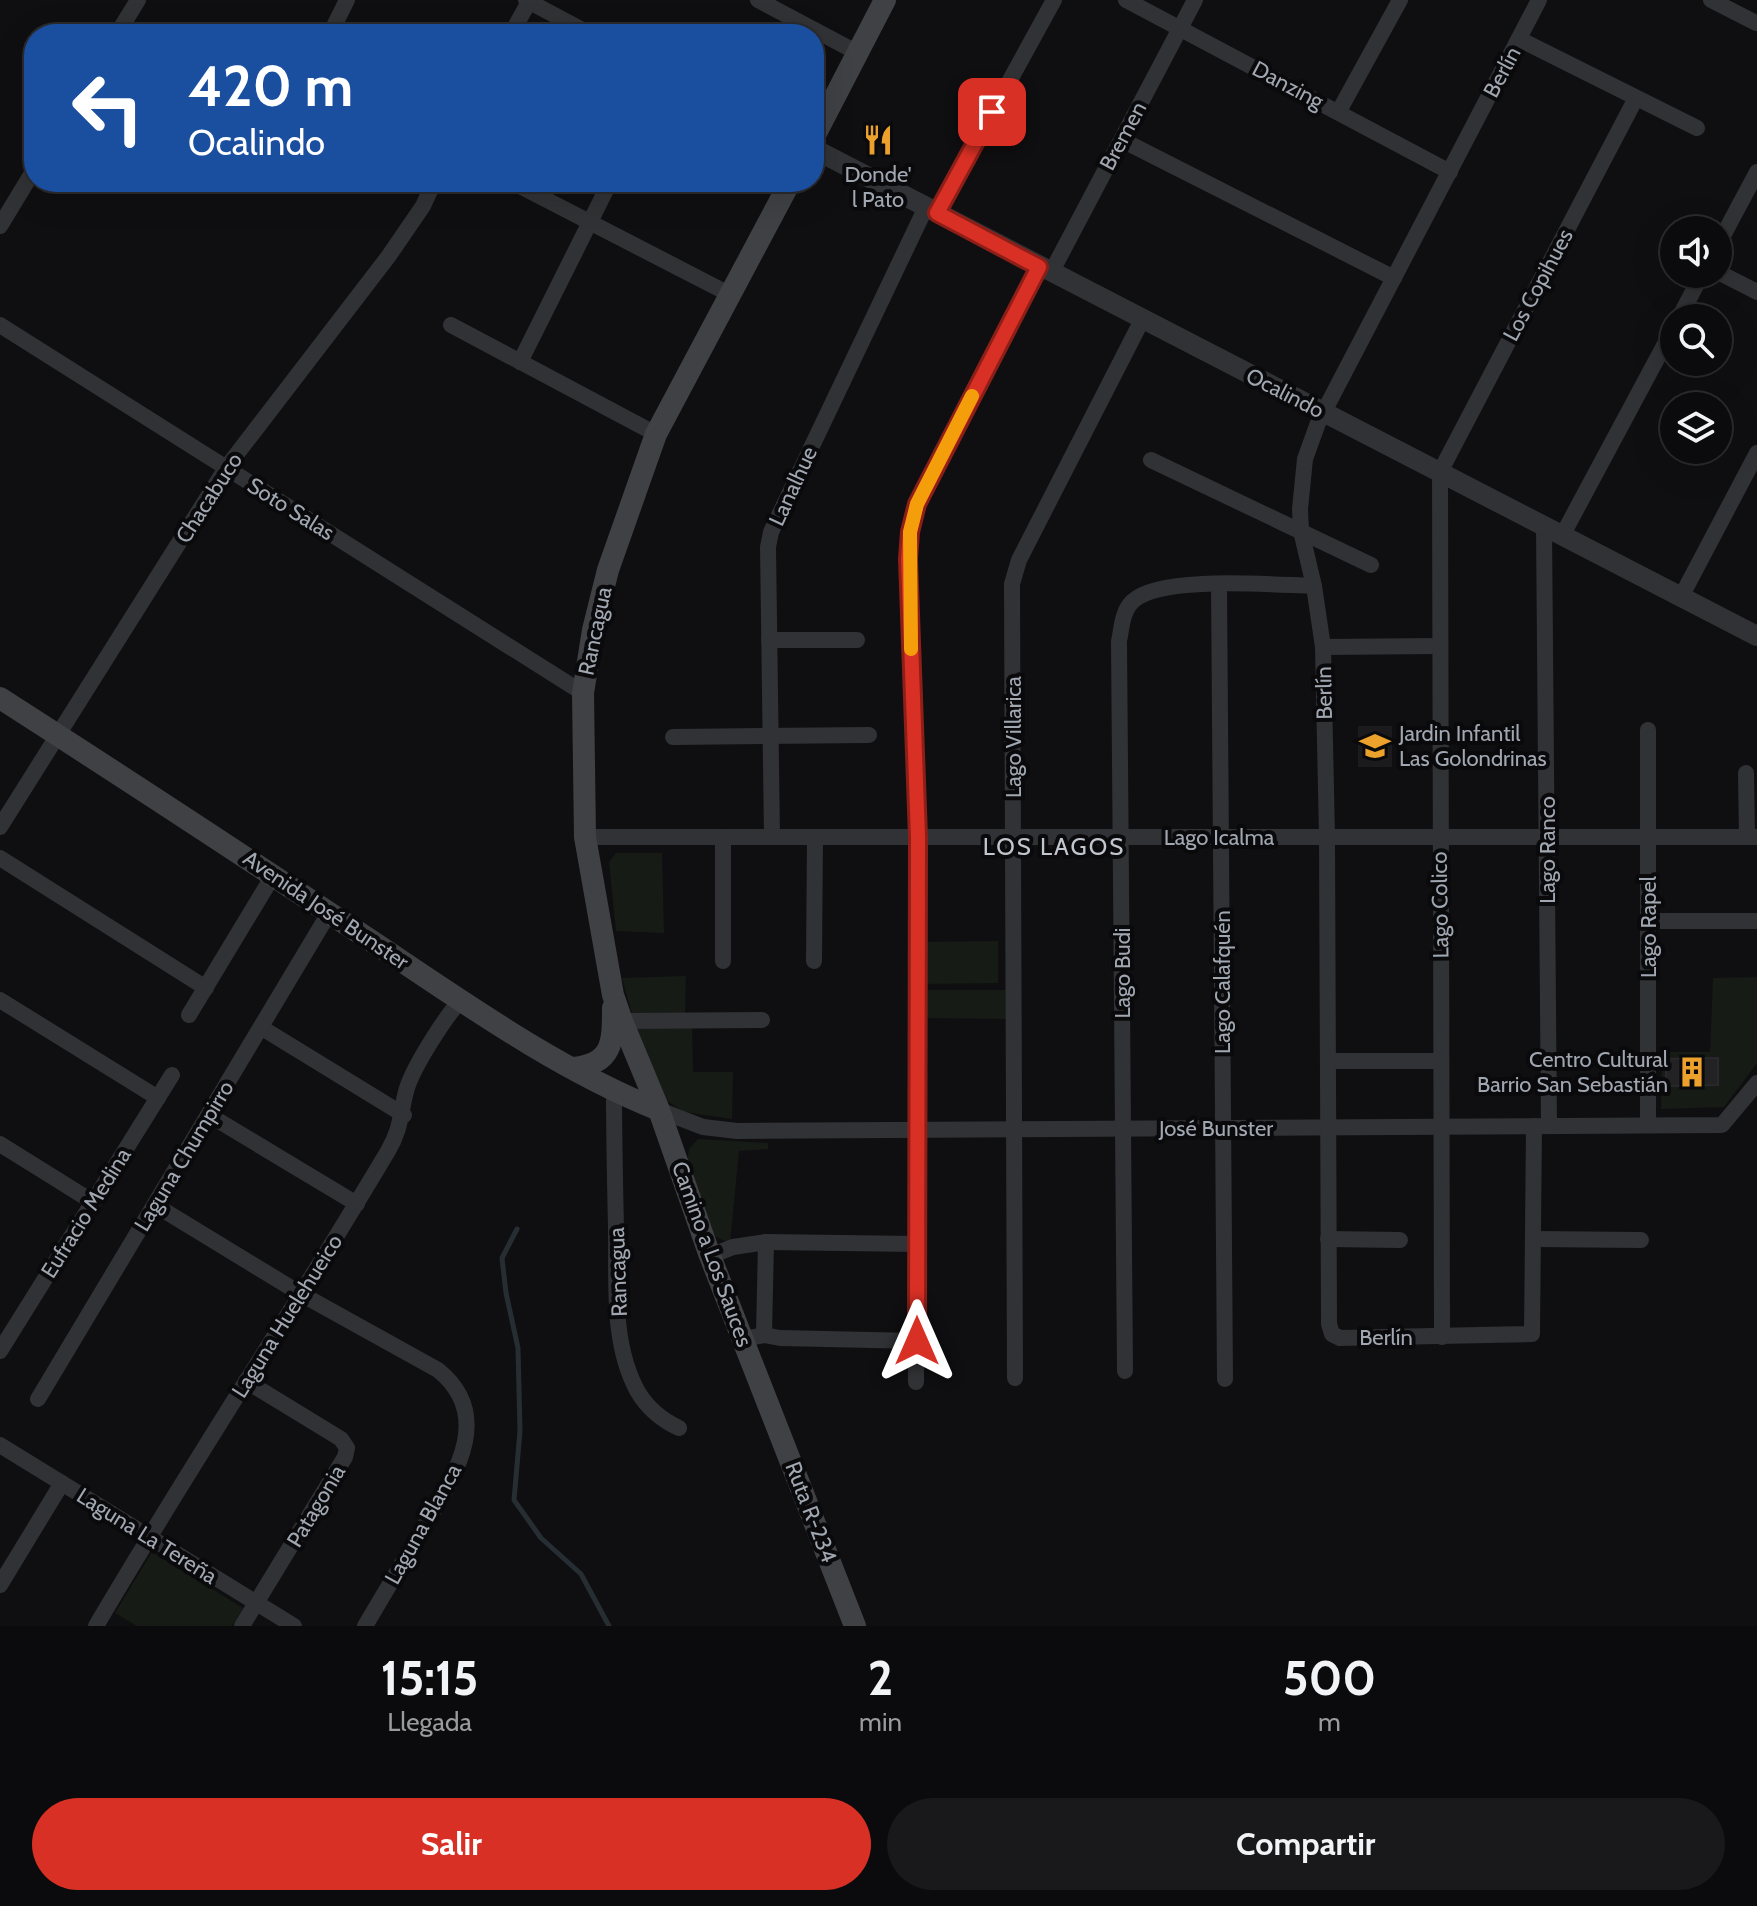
<!DOCTYPE html>
<html lang="es">
<meta charset="utf-8">
<style>
body{margin:0;font-family:Cabin,sans-serif;background:#19191b;color:#f1f3f6;height:100vh;display:flex;flex-direction:column;font-size:30px;white-space:nowrap}
*{box-sizing:border-box;margin:0}
p{font-size:26px;color:#9a9b9d}
.icon{flex:none;width:44px;height:44px;fill:none;stroke:currentColor;stroke-width:2;stroke-linecap:round;stroke-linejoin:round}
.map{position:relative;height:1626px;overflow:hidden}
.sheet{display:flex;flex-direction:column;background:#0b0b0d;flex:1}
.sheet>*{flex:none}
.banner{position:absolute;left:24px;top:24px;width:800px;height:168px;border-radius:32px;box-shadow:0 8px 32px #0002,0 0 0 2px #2b2b2e;background:#1a4fa0;color:#fff;overflow:hidden}
.tools{position:absolute;left:1660px;top:216px;display:grid;gap:16px}
.tools a{display:grid;place-items:center;width:72px;height:72px;border-radius:50%;background:#0b0b0d;box-shadow:0 8px 32px #0002,0 0 0 2px #2b2b2e;font-size:40px}
.pin{position:absolute;display:grid;place-items:center;width:68px;height:68px;color:#fff;margin:-34px;border-radius:16px;box-shadow:0 4px 12px #0006}
.me{position:absolute;width:88px;margin:-44px;rotate:0deg;stroke-linejoin:round;filter:drop-shadow(0 0 6px #0008)}
.turn{display:flex;align-items:center;gap:28px;height:168px;padding:0 32px;font-size:36px}
.turn .icon{width:104px;height:104px;stroke-width:2.5}
.turn b{display:block;font-size:56px;line-height:68px}
.eta{display:flex;justify-content:space-evenly;align-items:center;height:136px;text-align:center}
.eta b{font-size:48px;font-weight:700;line-height:56px}
.action{display:flex;gap:16px;margin-top:auto;padding:16px 32px}
.action a{flex:1;height:92px;border-radius:48px;background:#d93025;color:#fff;font-size:32px;font-weight:700;line-height:92px;text-align:center}
.action a+a{background:#19191b;color:#f1f3f6}
.map>svg:first-child{display:block}
.built{fill:#1b1b1e}
.green{fill:#161b16}
.lines{fill:none;stroke-linecap:round;stroke-linejoin:round}
.stream{stroke:#262e34;stroke-width:5}
.building{fill:#222225;stroke:#29292d;stroke-width:2}
.minor{stroke:#303235;stroke-width:16}
.tertiary{stroke:#303235;stroke-width:20}
.secondary{stroke:#3f4145;stroke-width:22}
.route-casing{stroke:#8d1f18;stroke-width:20}
.route{stroke:#d93025;stroke-width:14}
.slow{stroke:#f59e0b;stroke-width:14}
.labels{text-anchor:middle;dominant-baseline:central;stroke-width:8;stroke-linejoin:round;paint-order:stroke}
.street-label{font-size:22px;fill:#a1a7b1;stroke:#0a0a0c}
.poi-label{font-size:22px;fill:#a1a7b1;stroke:#0a0a0c}
.neighbourhood-label{font-size:24px;letter-spacing:2px;fill:#c1c5cd;stroke:#0a0a0c}
</style>
<div class="map">
<svg width="1757" height="1626" viewBox="0 0 1757 1626">
<rect width="100%" height="100%" fill="#0f0f11"/>
<rect class="built" x="1358" y="726" width="34" height="41"/>
<g class="green">
<polygon points="616,853 662,853 664,933 616,931 609,862"/>
<polygon points="998,941 998,983 924,984 923,942"/>
<polygon points="686,976 685,1014 632,1014 622,978"/>
<polygon points="1757,977 1757,1063 1724,1107 1661,1109 1662,1052 1710,1052 1713,978"/>
<polygon points="926,990 1007,990 1007,1019 926,1018"/>
<polygon points="632,1027 692,1028 693,1072 733,1072 732,1119 684,1112 660,1096"/>
<polygon points="698,1139 768,1143 768,1149 739,1151 730,1243 712,1235 686,1168 689,1149"/>
<polygon points="152,1552 243,1608 232,1626 137,1626 115,1613"/>
</g>
<g class="lines">
<polyline class="stream" points="517,1229 502,1258 506,1293 518,1348 520,1431 514,1500 541,1538 581,1574 609,1626"/>
</g>
<polygon class="building" points="1718,1058 1718,1085 1666,1086 1666,1059"/>
<g class="lines">
<g class="minor">
<polyline points="526,0 590,34"/>
<polyline points="758,0 858,53"/>
<polyline points="1126,0 1450,172"/>
<polyline points="1711,0 1756,23"/>
<polyline points="117,34 138,0"/>
<polyline points="330,34 347,0"/>
<polyline points="511,34 530,0"/>
<polyline points="1519,39 1697,128"/>
<polyline points="1339,111 1400,0"/>
<polyline points="1122,140 1394,278"/>
<polyline points="512,182 731,295"/>
<polyline points="937,213 1054,0"/>
<polyline points="0,226 34,170"/>
<polyline points="1718,245 1757,172"/>
<polyline points="1718,272 1757,292"/>
<polyline points="1051,273 1195,0"/>
<polyline points="1679,318 1702,274"/>
<polyline points="0,325 583,693"/>
<polyline points="451,325 656,434"/>
<polyline points="520,362 610,182"/>
<polyline points="1151,460 1371,565"/>
<polyline points="1544,526 1549,1126"/>
<polyline points="1562,536 1674,327"/>
<polyline points="1219,585 1225,1379"/>
<polyline points="1681,597 1757,453"/>
<polyline points="769,640 857,640"/>
<polyline points="1323,647 1439,646"/>
<polyline points="1648,730 1648,1125"/>
<polyline points="673,737 869,735"/>
<polyline points="1746,773 1747,837"/>
<polyline points="0,827 226,468 388,257 423,206 434,182"/>
<polyline points="585,837 1757,837"/>
<polyline points="772,837 768,547 771,532 926,207"/>
<polyline points="0,858 206,988"/>
<polyline points="1648,921 1757,921"/>
<polyline points="723,961 723,837"/>
<polyline points="814,961 815,837"/>
<polyline points="0,1000 158,1098"/>
<polyline points="189,1015 274,874"/>
<polyline points="622,1021 762,1020"/>
<polyline points="262,1028 404,1115"/>
<polyline points="1328,1061 1441,1061"/>
<path d="M614 1092C614 1138 615 1183 616 1228 617 1282 611 1344 638 1392 648 1409 662 1420 679 1428"/>
<polyline points="659,1110 703,1127 737,1131 1722,1125 1757,1083"/>
<polyline points="209,1115 357,1204"/>
<polyline points="1534,1126 1532,1334 1340,1338 1332,1334 1329,1324 1327,837 1323,647 1314,586 1301,531 1300,509 1305,459 1318,423 1539,0"/>
<polyline points="0,1144 93,1202"/>
<path d="M155 1205 301 1294 438 1370C499 1419 448 1485 419 1535 401 1565 383 1596 365 1626"/>
<polyline points="1328,1239 1400,1240"/>
<polyline points="1534,1239 1641,1240"/>
<polyline points="766,1242 917,1244"/>
<polyline points="710,1256 733,1247 766,1242 764,1335"/>
<polyline points="1442,1337 1440,472 1636,98"/>
<polyline points="743,1339 764,1335 780,1338 917,1341"/>
<polyline points="0,1351 172,1075"/>
<path d="M1125 1371 1119 641C1122 627 1122 611 1133 601 1160 575 1274 585 1314 586"/>
<polyline points="1015,1378 1012,584 1019,560 1142,320"/>
<polyline points="916,1382 918,837 908,559 910,532 917,504 1039,267"/>
<polyline points="38,1399 329,913"/>
<polyline points="0,1445 294,1626"/>
<polyline points="0,1585 62,1483"/>
<path d="M96 1626C190 1466 293 1311 388 1151 402 1128 400 1111 407 1088 414 1066 445 1017 461 1000"/>
<polyline points="242,1626 345,1457 347,1448 341,1439 246,1381"/>
</g>
<polyline class="tertiary" points="814,149 1757,636"/>
<g class="secondary">
<polyline points="814,137 885,0"/>
<polyline points="790,182 656,434 608,570 593,630 583,693 585,837 613,995 622,1021 659,1110 710,1256 855,1626"/>
<path d="M0 698C123 777 245 857 367 938 459 999 556 1069 659 1110"/>
<path d="M573 1068C613 1064 613 1042 613 1008"/>
</g>
</g>
<g class="lines">
<g class="route-casing">
<polyline id="route" points="917,1341 918,837 908,559 910,532 917,504 1039,267 937,213 992,112"/>
</g>
<use href="#route" class="route"/>
<polyline class="slow" points="911,649 910,532 917,504 972,396"/>
</g>
<defs>
<g id="restaurant-bare" transform="scale(2.4)"><path d="M-5-6h1v4h1v-4h1v4h1v-4h1v5L-1.5 .5V6h-2V.5L-5-1ZM5-6V6H3V1.5H1.5Q1.5-4 5-6Z" fill="#eca12c" stroke="#0a0a0c" stroke-width="2.5" paint-order="stroke"/></g>
<g id="school-bare" transform="scale(2.4)"><path d="M0-5L7-2L0 1L-7-2ZM-4 1L0 2.5L4 1V4Q0 6-4 4Z" fill="#eca12c" stroke="#0a0a0c" stroke-width="2.5" paint-order="stroke"/></g>
<g id="building-bare" transform="scale(2.4)"><path d="M-4-6H4V6H1V3H-1V6H-4ZM-2.5-4.3h1.7v1.8h-1.7ZM.8-4.3h1.7v1.8H.8ZM-2.5-1h1.7V.8h-1.7ZM.8-1h1.7V.8H.8Z" fill="#eca12c" stroke="#0a0a0c" stroke-width="2.5" paint-order="stroke"/></g>
</defs>
<g fill-rule="evenodd">
<use href="#restaurant-bare" x="878" y="140"/>
<use href="#school-bare" x="1375" y="746"/>
<use href="#building-bare" x="1692" y="1072"/>
</g>
<g class="labels">
<g class="street-label">
<text transform="translate(1502 72) rotate(-62)">Berlín</text>
<text transform="translate(1288 85) rotate(28)">Danzing</text>
<text transform="translate(1123 136) rotate(-62)">Bremen</text>
<text transform="translate(1538 285) rotate(-62)">Los Copihues</text>
<text transform="translate(1285 393) rotate(27)">Ocalindo</text>
<text transform="translate(793 486) rotate(-65)">Lanalhue</text>
<text transform="translate(209 498) rotate(-57)">Chacabuco</text>
<text transform="translate(291 509) rotate(32)">Soto Salas</text>
<text transform="translate(595 631) rotate(-78)">Rancagua</text>
<text transform="translate(1324 693) rotate(-91)">Berlín</text>
<text transform="translate(1013 737) rotate(-90)">Lago Villarica</text>
<text x="1219" y="837">Lago Icalma</text>
<text transform="translate(1547 850) rotate(-90)">Lago Ranco</text>
<text transform="translate(1440 905) rotate(-91)">Lago Colico</text>
<text transform="translate(326 910) rotate(34)">Avenida José Bunster</text>
<text transform="translate(1648 927) rotate(-90)">Lago Rapel</text>
<text transform="translate(1122 973) rotate(-90)">Lago Budi</text>
<text transform="translate(1222 982) rotate(-90)">Lago Calafquén</text>
<text x="1216" y="1128">José Bunster</text>
<text transform="translate(184 1156) rotate(-59)">Laguna Chumpirro</text>
<text transform="translate(86 1213) rotate(-58)">Eufracio Medina</text>
<text transform="translate(712 1254) rotate(70)">Camino a Los Sauces</text>
<text transform="translate(618 1272) rotate(-92)">Rancagua</text>
<text transform="translate(287 1316) rotate(-58)">Laguna Huelehueico</text>
<text x="1386" y="1337">Berlín</text>
<text transform="translate(316 1506) rotate(-59)">Patagonia</text>
<text transform="translate(811 1512) rotate(69)">Ruta R-234</text>
<text transform="translate(423 1524) rotate(-61)">Laguna Blanca</text>
<text transform="translate(147 1536) rotate(32)">Laguna La Tereña</text>
</g>
<g class="poi-label">
<text x="878" y="174">Donde'<tspan x="878" dy="25">l Pato</tspan></text>
<text x="1399" y="733" text-anchor="start">Jardin Infantil<tspan x="1399" dy="25">Las Golondrinas</tspan></text>
<text x="1668" y="1059" text-anchor="end">Centro Cultural<tspan x="1668" dy="25">Barrio San Sebastián</tspan></text>
</g>
<g class="neighbourhood-label">
<text x="1054" y="846">LOS LAGOS</text>
</g>
</g>
</svg>
<div class="tools">
<a><svg class="icon" aria-label="sound" viewBox="0 0 24 24"><path d="M4 9h4l5-4v14l-5-4H4zM17 9q2 3 0 6"/></svg></a>
<a><svg class="icon" aria-label="search" viewBox="0 0 24 24"><circle cx="10" cy="10" r="6"/><path d="M15 15l6 6"/></svg></a>
<a><svg class="icon" aria-label="layers" viewBox="0 0 24 24"><path d="M12 4l9 5-9 5-9-5zM3 14l9 5 9-5"/></svg></a>
</div>
<div class="pin" style="left:992px;top:112px;background:#d93025"><svg class="icon" aria-label="arrive" viewBox="0 0 24 24"><path d="M6 21V4h12l-3 4 3 4H6"/></svg></div>
<svg class="me" style="left:917px;top:1341px" viewBox="-20 -20 40 40"><path d="M0-17L14 15 0 8-14 15z" fill="#d93025" stroke="#fff" stroke-width="4"/></svg>
<div class="banner">
<div class="turn"><svg class="icon" aria-label="left" viewBox="0 0 24 24"><path d="M17 20v-9H6M10 6l-5 5 5 5"/></svg><div><b>420 m</b>Ocalindo</div></div>
</div>
</div>
<section class="sheet">
<div class="eta">
<div><b>15:15</b><p>Llegada</p></div>
<div><b>2</b><p>min</p></div>
<div><b>500</b><p>m</p></div>
</div>
<div class="action"><a>Salir</a><a>Compartir</a></div>
</section>
